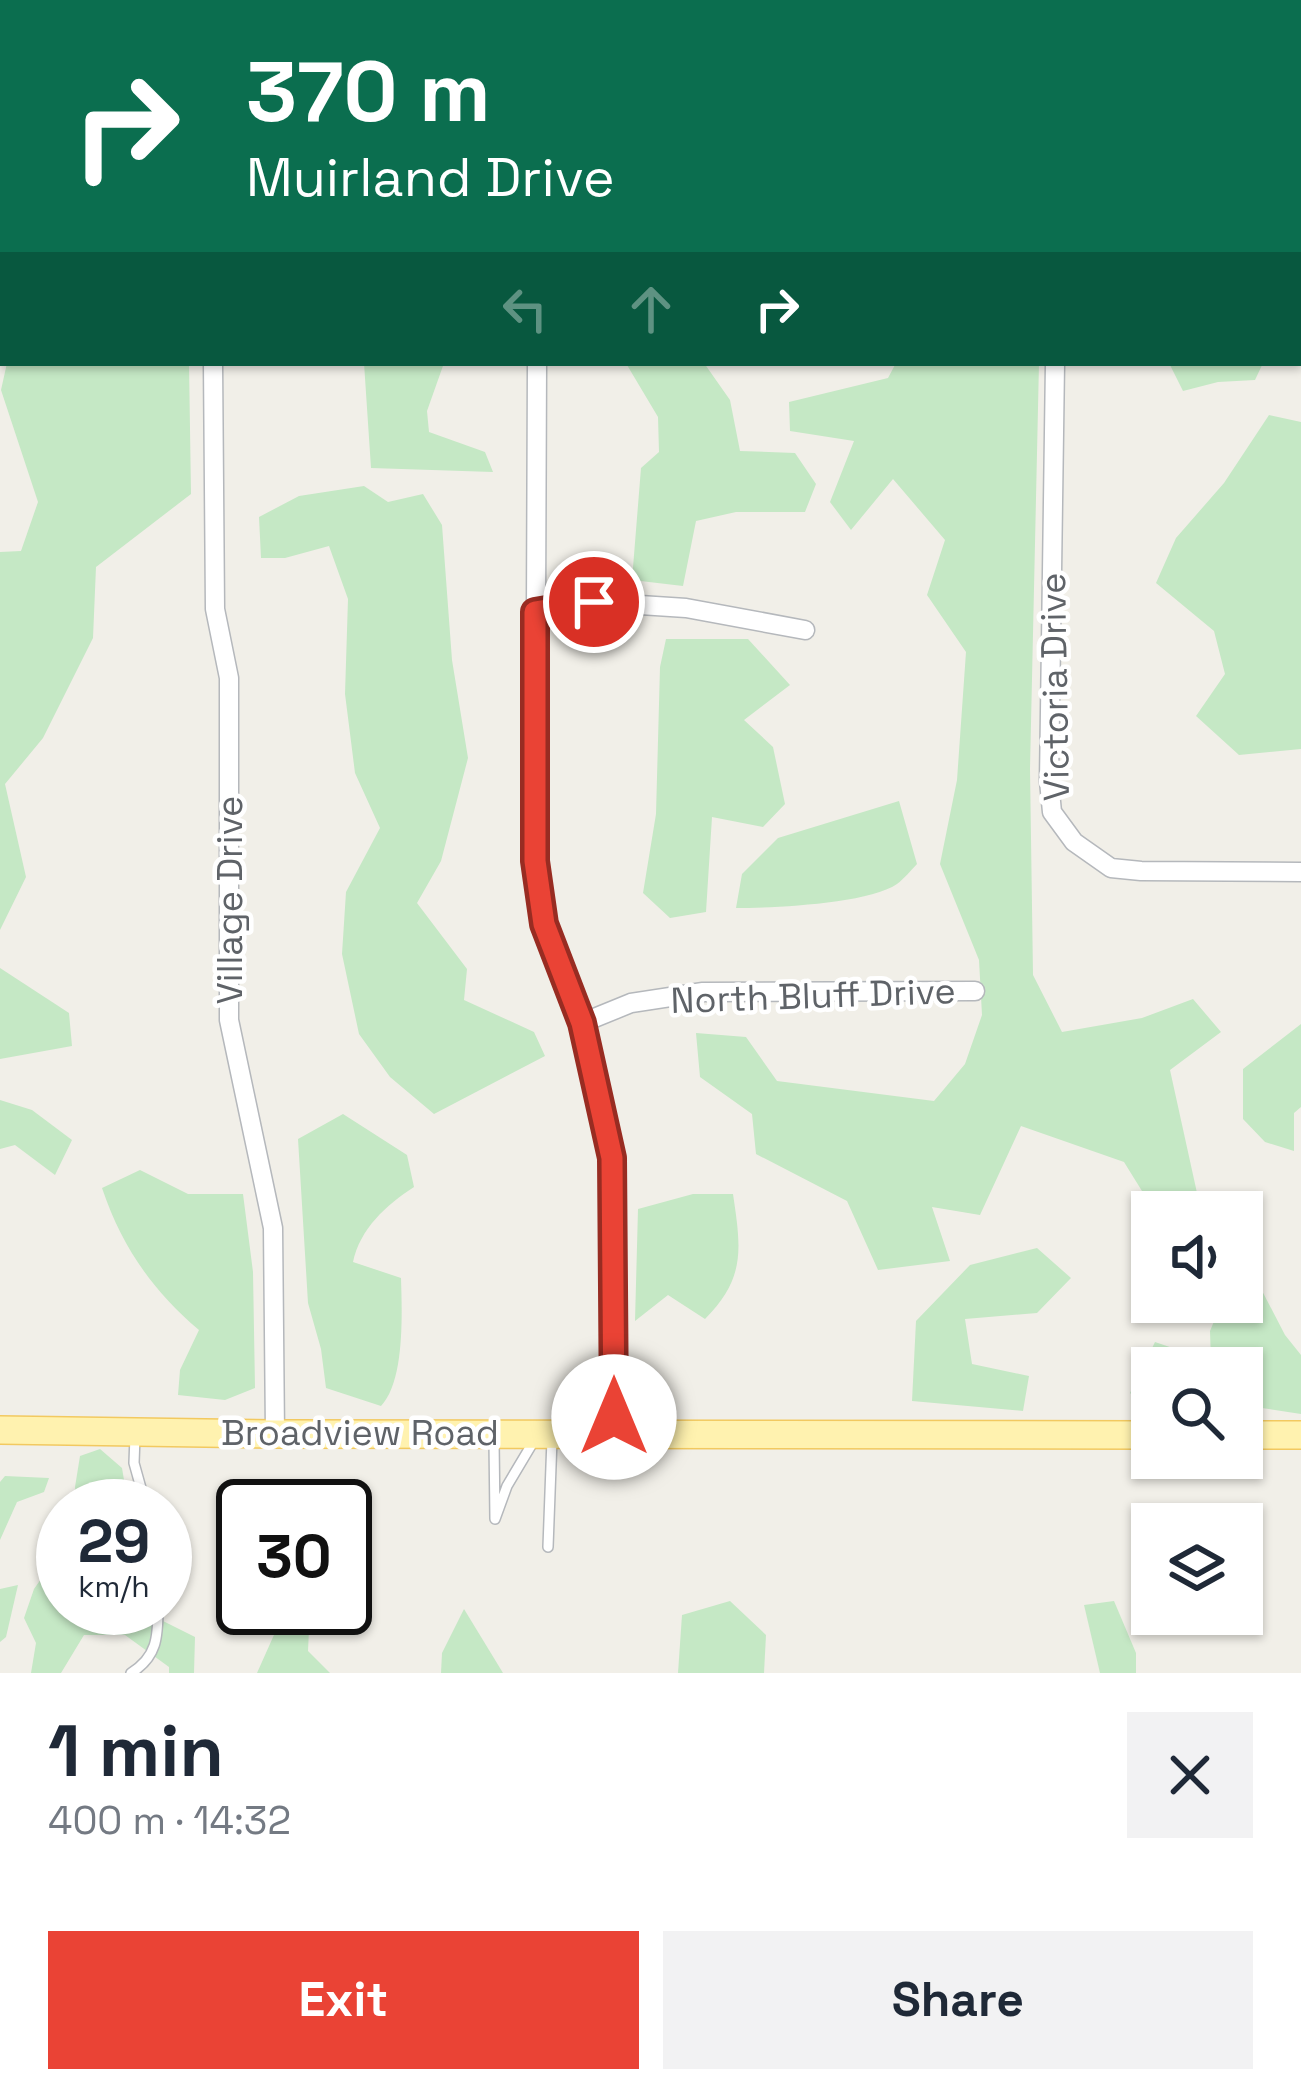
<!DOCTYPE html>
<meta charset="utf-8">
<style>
body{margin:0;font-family:"Space Grotesk",sans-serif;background:#f2f2f3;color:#1f2937;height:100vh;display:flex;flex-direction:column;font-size:45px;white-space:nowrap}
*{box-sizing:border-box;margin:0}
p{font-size:39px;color:#747a83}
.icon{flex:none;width:66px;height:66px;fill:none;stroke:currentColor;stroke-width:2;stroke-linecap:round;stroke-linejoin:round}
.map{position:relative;height:1673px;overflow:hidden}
.sheet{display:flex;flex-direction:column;background:#fff;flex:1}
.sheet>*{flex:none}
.guide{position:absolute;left:0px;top:0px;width:1302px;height:366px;box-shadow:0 3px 9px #0004;background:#0b6e4f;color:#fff;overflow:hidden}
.fabs{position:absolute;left:1131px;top:1191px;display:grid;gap:24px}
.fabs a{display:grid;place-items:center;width:132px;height:132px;border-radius:0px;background:#fff;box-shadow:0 3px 9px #0004;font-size:60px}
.speed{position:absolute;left:36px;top:1479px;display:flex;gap:24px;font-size:60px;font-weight:700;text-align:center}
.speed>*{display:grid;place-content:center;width:156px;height:156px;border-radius:50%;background:#fff;box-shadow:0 3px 9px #0004;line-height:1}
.speed small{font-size:30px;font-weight:400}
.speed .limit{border:6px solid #111;border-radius:18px;background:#fff;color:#111}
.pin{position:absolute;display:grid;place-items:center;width:102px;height:102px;color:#fff;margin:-51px;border:6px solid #fff;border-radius:50%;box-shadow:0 3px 12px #0007}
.me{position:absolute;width:132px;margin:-66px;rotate:0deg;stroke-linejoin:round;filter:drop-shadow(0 0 9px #0008)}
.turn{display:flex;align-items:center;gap:42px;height:252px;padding:0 48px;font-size:54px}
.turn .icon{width:156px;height:156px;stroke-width:2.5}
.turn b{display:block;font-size:84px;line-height:102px}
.lanes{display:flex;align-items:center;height:114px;padding:0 48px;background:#0003;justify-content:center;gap:60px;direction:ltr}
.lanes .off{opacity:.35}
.round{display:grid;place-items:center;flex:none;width:126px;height:126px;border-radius:0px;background:#f2f2f3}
.overview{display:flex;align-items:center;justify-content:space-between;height:204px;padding:0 48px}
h1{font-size:72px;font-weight:800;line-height:90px}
.action{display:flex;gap:24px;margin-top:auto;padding:24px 48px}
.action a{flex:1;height:138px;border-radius:0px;background:#ea4335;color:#fff;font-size:48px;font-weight:800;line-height:138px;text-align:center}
.action a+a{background:#f2f2f3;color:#1f2937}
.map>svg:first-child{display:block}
.green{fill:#c5e8c5}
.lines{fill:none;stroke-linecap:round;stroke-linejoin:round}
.lane-casing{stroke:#b5b8bc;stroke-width:12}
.street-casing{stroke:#b5b8bc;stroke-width:21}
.primary-casing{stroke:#f2c960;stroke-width:30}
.lane{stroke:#fff;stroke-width:9}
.street{stroke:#fff;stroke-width:18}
.primary{stroke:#fff2af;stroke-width:27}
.route-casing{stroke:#982c22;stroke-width:30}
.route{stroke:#ea4335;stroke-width:21}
.labels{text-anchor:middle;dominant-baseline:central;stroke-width:9;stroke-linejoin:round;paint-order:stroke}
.street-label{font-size:36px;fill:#5f6368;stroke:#fff}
</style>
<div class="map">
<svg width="1301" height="1673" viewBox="0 0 1301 1673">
<rect width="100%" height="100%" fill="#f1efe8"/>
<g class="green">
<polygon points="7,363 189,363 191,494 96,567 93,638 43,738 5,784 26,877 0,930 0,552 21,551 38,502 1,390"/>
<polygon points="364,363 444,363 427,411 429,432 485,452 493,472 371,468"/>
<polygon points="644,363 704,363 730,400 740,451 795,453 816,484 805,512 736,512 696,521 683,586 632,580 641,468 659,452 658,417 627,365"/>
<polygon points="896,363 1039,363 1030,769 1033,975 1062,1032 1142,1018 1193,999 1221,1032 1170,1070 1199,1202 1192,1212 1155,1212 1124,1162 1021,1126 980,1215 932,1207 950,1261 878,1270 847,1201 756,1154 752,1114 700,1077 696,1033 746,1037 777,1081 934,1101 965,1064 982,1015 979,960 940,864 957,780 966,652 927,595 945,540 893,479 851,530 830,502 854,441 790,431 789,402 888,378"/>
<polygon points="1169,363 1263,363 1255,380 1218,382 1183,391"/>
<polygon points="1269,415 1301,422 1301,749 1239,755 1196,716 1225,674 1214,631 1156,583 1176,538 1224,483"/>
<polygon points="364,486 388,502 423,494 442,525 452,660 468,758 441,861 417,903 467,969 464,1000 534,1032 545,1056 434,1114 390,1077 359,1034 342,954 346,892 380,828 355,773 345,694 348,599 329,546 285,558 261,558 259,517 299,496"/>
<polygon points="666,639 748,639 790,685 744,720 773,747 785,804 763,827 712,817 706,912 670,918 643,893 656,814 660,667"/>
<path d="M899 801 917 864C911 870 904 879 897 884 868 904 772 908 736 908L742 874 778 838Z"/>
<polygon points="0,968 69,1013 72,1046 0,1059"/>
<polygon points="1301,1024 1301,1107 1294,1113 1294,1151 1265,1142 1243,1119 1243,1069"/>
<polygon points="0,1100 32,1110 72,1140 55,1175 15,1145 0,1149"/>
<path d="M343 1114 407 1155 414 1187C386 1205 360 1229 353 1262L401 1278C402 1312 405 1381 381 1406L326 1388 321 1349 308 1303 298 1139Z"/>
<path d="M140 1170 188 1194H243L253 1272 255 1388 225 1400 178 1395 180 1370 199 1330C152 1290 122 1247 102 1188Z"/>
<path d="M693 1194H733C741 1248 746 1278 705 1319L668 1295 635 1321 638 1209Z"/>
<polygon points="1037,1248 1071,1278 1037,1313 965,1319 972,1364 1029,1376 1023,1411 912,1401 916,1321 970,1265"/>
<polygon points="1258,1283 1285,1335 1301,1355 1301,1414 1242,1405 1242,1368 1152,1368 1152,1408 1147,1409 1130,1393 1155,1342 1211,1361 1210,1331 1222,1302 1242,1302 1242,1290"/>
<polygon points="100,1449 122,1468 126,1492 99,1506 77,1506 75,1487 80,1456"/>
<polygon points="5,1476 49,1478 44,1492 17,1502 0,1540 0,1482"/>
<polygon points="63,1570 63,1608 137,1608 195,1637 194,1673 169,1673 169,1667 125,1635 84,1635 61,1673 31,1673 36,1643 24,1618 34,1589 46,1572"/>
<polygon points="18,1585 6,1637 0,1642 0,1589"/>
<polygon points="730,1601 766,1635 764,1673 678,1673 682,1615"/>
<polygon points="1114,1601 1136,1653 1136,1673 1100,1673 1084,1605"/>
<polygon points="286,1608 310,1608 308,1651 330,1673 257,1673"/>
<polygon points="464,1609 503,1673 441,1673 442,1653"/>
</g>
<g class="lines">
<g class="lane-casing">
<g id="lane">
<polyline points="135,1436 134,1463 146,1506"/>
<polyline points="494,1441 495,1519 507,1486 535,1439"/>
<polyline points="548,1547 552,1439"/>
<path d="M131 1673C157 1657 158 1637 158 1608"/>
</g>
</g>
<g class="street-casing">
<g id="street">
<polyline points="212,0 212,3"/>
<polyline points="563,3 564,0"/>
<polyline points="213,363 215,609 229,678 229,1020 273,1228 275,1434"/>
<polyline points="537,363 535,861 543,924 582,1023 612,1158 614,1433"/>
<polyline points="1055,363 1049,781 1052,812 1074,842 1111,868 1141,871 1301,872"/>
<polyline points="535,612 594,602 686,608 805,630"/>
<polyline points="582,1023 631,1003 703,992 975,991"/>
</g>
</g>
<g class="primary-casing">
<g id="primary">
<polyline points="0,1430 275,1434 1152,1435"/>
<polyline points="1242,1435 1301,1435"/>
</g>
</g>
<use href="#lane" class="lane"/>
<use href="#street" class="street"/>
<use href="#primary" class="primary"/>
</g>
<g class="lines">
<g class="route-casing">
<polyline id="route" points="594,602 535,612 535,861 544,924 582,1023 612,1158 614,1417"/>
</g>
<use href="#route" class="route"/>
</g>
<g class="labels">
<g class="street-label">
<text transform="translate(1055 687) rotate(-91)">Victoria Drive</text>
<text transform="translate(230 900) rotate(-90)">Village Drive</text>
<text transform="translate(813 996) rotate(-2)">North Bluff Drive</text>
<text x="360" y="1433">Broadview Road</text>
</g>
</g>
</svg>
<div class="fabs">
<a><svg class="icon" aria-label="sound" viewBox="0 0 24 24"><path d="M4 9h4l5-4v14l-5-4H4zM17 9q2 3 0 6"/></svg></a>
<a><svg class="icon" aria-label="search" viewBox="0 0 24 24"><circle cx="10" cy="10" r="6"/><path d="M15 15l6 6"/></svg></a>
<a><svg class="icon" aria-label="layers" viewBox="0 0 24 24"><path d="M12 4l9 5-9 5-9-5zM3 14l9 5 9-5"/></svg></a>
</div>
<div class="speed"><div>29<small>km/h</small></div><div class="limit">30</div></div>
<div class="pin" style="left:594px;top:602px;background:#d93025"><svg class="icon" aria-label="arrive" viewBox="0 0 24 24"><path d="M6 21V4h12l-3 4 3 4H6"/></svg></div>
<svg class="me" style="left:614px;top:1417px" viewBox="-20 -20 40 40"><circle r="19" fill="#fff"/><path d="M0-13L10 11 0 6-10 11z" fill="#ea4335"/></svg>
<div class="guide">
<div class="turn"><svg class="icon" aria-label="right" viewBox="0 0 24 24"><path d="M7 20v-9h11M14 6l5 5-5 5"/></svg><div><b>370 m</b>Muirland Drive</div></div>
<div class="lanes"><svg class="icon off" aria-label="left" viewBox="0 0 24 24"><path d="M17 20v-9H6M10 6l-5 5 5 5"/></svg><svg class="icon off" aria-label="ahead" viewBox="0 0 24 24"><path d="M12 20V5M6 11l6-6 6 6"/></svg><svg class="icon" aria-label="right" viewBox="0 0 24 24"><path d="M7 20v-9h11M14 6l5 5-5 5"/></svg></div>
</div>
</div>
<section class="sheet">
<div class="overview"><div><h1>1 min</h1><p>400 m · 14:32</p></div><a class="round"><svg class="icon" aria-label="close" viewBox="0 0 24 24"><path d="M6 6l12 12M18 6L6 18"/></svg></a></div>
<div class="action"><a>Exit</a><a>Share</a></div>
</section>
